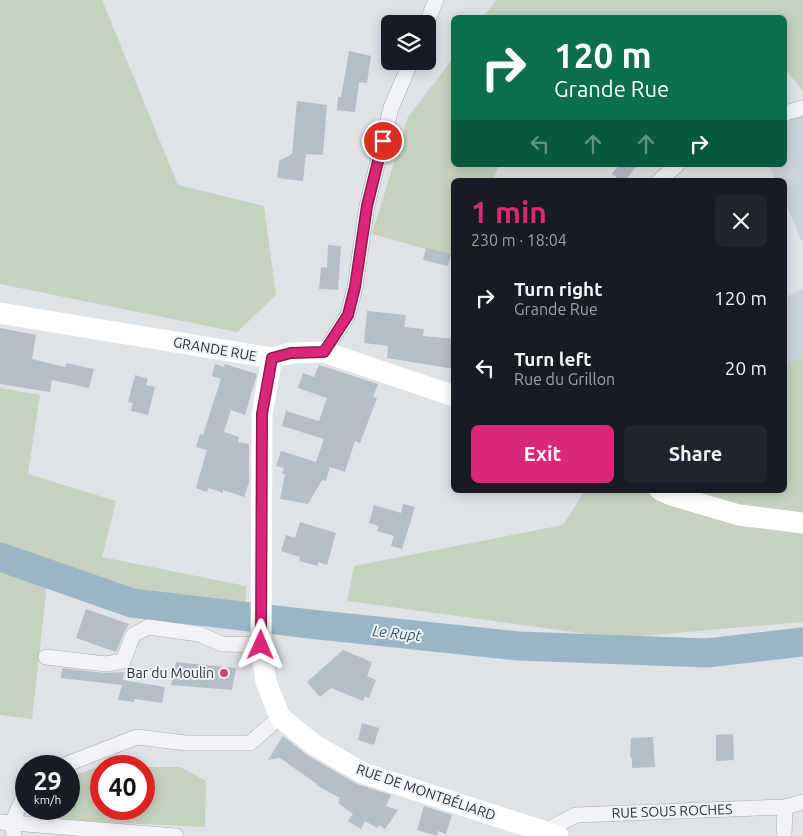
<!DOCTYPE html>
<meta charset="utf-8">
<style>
body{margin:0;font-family:Ubuntu,sans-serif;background:#20242c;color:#f1f3f6;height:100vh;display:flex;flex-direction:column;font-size:19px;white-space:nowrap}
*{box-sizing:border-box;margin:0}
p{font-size:16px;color:#9ea1a6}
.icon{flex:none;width:28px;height:28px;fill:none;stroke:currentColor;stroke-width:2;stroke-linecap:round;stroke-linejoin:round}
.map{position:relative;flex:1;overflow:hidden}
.panel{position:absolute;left:451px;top:178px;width:336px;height:315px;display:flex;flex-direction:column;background:#171b24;border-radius:8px;box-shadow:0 2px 12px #0003}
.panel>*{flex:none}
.top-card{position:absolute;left:451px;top:15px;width:336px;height:152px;border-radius:8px;box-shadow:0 2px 12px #0003;background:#0b6e4f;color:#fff;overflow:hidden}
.controls{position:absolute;left:381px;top:15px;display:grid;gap:10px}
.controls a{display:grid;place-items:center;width:55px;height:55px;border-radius:8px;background:#171b24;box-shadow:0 2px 12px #0003;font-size:25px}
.speed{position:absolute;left:15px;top:755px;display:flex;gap:10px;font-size:25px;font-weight:700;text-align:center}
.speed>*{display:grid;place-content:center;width:65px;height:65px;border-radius:50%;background:#171b24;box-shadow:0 2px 12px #0003;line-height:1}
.speed small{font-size:12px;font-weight:400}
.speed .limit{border:8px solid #d22;background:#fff;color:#111}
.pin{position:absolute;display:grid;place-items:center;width:42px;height:42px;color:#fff;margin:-21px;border:2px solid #fff;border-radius:50%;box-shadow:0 1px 5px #0007}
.me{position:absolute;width:55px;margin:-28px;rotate:1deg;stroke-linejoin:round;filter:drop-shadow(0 0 4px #0008)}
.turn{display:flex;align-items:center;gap:18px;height:105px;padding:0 20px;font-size:22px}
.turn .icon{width:65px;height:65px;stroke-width:2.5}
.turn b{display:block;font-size:35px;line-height:42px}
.lanes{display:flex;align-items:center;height:48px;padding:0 20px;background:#0003;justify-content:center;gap:25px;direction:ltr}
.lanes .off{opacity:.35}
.round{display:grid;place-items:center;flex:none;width:52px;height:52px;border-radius:8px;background:#20242c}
.head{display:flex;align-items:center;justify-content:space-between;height:85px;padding:0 20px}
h1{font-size:30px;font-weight:700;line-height:38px;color:#db2777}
.button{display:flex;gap:10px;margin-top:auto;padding:10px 20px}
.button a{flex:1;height:58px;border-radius:8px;background:#db2777;color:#fff;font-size:20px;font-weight:700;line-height:58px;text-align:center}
.button a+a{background:#20242c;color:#f1f3f6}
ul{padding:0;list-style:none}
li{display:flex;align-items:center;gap:15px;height:70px;padding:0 20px}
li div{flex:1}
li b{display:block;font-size:19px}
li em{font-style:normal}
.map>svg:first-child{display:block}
.built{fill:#ccd2d9}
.green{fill:#c6d1c0}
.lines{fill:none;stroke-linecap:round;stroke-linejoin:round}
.river{stroke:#9ab5c6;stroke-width:29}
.building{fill:#b6bdc4}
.street-casing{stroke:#a4aab1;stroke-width:16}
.street{stroke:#f1f3f6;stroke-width:15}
.secondary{stroke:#fff;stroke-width:21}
.route-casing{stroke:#8e194d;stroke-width:12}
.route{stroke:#db2777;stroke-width:9}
.poi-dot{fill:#c8476a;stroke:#eef2f5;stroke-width:2}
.labels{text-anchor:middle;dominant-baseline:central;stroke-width:4;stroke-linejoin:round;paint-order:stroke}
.street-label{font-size:14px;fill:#28323d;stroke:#eef2f5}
.poi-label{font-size:14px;fill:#28323d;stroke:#eef2f5;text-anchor:end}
.water-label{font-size:15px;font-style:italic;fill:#34566f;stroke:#eef2f5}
</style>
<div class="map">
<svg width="803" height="836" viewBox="0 0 803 836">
<rect width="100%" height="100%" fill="#dee3e7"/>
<g class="built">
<polygon points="803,102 803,244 785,202 785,180 776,180 769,165 785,165 785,107"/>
<polygon points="803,289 803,358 785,363 785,298"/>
</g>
<g class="green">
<polygon points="0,0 102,0 178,185 264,206 276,295 237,332 0,284"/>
<polygon points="496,0 803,0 803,91 785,69 785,18 483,17"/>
<polygon points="454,57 454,165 499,165 493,180 454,180 454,257 372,234 408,117"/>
<polygon points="803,358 803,622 618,638 347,601 354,566 563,525 585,490 785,490 785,363"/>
<polygon points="0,388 40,395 28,474 116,501 102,557 246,586 246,602 159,598 128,591 87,577 0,542"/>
<polygon points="0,549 49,567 32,719 0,715"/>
<polygon points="101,766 101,809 144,809 144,767 180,767 206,781 205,827 57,820 57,809 69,809 69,777 101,766 127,766"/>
</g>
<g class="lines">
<polyline class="river" points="0,557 132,603 310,624 519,646 707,653 803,642"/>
</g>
<g class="building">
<polygon points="349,51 371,56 367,83 359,82 355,112 337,110 338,97 341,97"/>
<polygon points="297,101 327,105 323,155 306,154 303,181 277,178 279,161 292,154"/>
<polygon points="619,165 637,165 626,180 620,180 612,174"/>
<polygon points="328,245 341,246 338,290 319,289 321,267 327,268"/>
<polygon points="426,248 451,254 448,266 423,260"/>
<polygon points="367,311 406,315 404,327 424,329 423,336 454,339 454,369 387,358 388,346 364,343"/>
<polygon points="0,328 36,335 32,359 65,367 66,363 94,369 89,388 52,380 50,392 0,384"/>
<polygon points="215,364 224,367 225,364 257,374 245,415 231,410 224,432 239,437 238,442 249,444 249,482 244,497 223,490 223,493 208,488 207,492 196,488 207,450 196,447 200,434 203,435 221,379 212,376"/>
<polygon points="319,365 378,384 373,397 377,398 360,443 355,441 345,472 330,467 326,481 322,480 308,504 280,499 285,474 282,474 284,468 276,466 281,451 316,462 324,439 282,426 286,411 319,421 327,398 298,388 303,373 314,377"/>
<polygon points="135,375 148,379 146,385 155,387 148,415 131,411 133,403 128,402"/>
<polygon points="403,504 415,507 402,549 391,546 394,536 377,531 379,526 369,523 374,505 401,513"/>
<polygon points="300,522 336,533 327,565 318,562 318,566 299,561 300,557 281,551 286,535 295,538"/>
<polygon points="86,609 129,624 124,632 116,652 76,638"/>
<polygon points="343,650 372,662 367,676 376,680 369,698 365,696 363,701 331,688 320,697 307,682"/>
<polygon points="176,662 236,668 232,690 171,685"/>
<polygon points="62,668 105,673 124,672 123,680 165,687 162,703 135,699 134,702 118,700 122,685 61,678"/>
<polygon points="362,723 379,728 374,745 358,740"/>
<polygon points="733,734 734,760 716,761 716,735"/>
<polygon points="283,736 307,755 357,784 391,795 386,806 398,810 385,829 379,825 377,828 365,821 361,829 348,821 353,814 338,803 340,798 316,785 317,784 280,758 268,760"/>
<polygon points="653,737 655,767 632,768 632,759 630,756 631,738"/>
<polygon points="424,806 452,815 446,834 438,831 437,836 417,830"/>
</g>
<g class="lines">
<g class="street-casing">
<g id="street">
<polyline points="426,24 436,0"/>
<polyline points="785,113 803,108"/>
<polyline points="660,180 677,165"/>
<polyline points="324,352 348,315 355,287 367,206 391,108 411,61"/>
<polyline points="46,657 106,664 123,661 133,635 148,627 199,634 222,644 261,645"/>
<polyline points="62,766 137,737 186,743 250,743 280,717"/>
<polyline points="0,822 176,836"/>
<polyline points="543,832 576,815 785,807 803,802"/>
<polyline points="14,836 12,823 22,800 26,796"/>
<polyline points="784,836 785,807"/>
</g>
</g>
<use href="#street" class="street"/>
<g class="secondary">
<polyline points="0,313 272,358 291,353 324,352 454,396"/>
<polyline points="272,358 262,414 261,645 266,682 280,717 313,744 363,773 558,836"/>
<polyline points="660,490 671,495 739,515 803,523"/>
</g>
</g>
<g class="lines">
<g class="route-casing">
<polyline id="route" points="261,645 262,414 272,358 291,353 324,352 348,315 355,287 367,206 383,141"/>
</g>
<use href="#route" class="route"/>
</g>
<circle class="poi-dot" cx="224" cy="673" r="5"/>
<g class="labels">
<g class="street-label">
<text transform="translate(215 349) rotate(10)">GRANDE RUE</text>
<text transform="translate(426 792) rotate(19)">RUE DE MONTBÉLIARD</text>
<text transform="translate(672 811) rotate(-2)">RUE SOUS ROCHES</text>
</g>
<g class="poi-label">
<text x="214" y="673">Bar du Moulin</text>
</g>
<g class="water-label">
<text transform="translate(397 633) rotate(6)">Le Rupt</text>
</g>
</g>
</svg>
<div class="controls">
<a><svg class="icon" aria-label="layers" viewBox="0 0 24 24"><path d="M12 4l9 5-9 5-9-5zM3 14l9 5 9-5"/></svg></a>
</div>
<div class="speed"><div>29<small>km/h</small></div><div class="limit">40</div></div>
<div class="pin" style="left:383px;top:141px;background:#d93025"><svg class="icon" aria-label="arrive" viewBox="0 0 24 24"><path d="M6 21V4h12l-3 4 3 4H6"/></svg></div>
<svg class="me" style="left:261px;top:645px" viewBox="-20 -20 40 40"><path d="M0-17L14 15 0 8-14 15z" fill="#db2777" stroke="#fff" stroke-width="4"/></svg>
<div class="top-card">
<div class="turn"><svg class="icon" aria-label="right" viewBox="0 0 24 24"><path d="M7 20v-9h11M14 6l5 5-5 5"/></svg><div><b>120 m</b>Grande Rue</div></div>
<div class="lanes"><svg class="icon off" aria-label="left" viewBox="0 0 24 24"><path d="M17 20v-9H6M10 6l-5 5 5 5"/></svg><svg class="icon off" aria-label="ahead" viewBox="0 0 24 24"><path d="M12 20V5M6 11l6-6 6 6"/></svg><svg class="icon off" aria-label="ahead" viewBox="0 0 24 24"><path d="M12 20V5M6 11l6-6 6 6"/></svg><svg class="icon" aria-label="right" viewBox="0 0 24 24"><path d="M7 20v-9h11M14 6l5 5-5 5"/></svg></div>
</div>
<section class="panel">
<div class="head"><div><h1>1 min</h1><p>230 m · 18:04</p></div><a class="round"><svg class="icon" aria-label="close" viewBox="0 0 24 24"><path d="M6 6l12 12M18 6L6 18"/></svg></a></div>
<ul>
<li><svg class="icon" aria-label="right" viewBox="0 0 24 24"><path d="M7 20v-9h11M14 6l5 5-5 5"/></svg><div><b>Turn right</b><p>Grande Rue</p></div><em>120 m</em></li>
<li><svg class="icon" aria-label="left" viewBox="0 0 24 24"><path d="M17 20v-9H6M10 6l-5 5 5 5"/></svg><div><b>Turn left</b><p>Rue du Grillon</p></div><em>20 m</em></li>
</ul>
<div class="button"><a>Exit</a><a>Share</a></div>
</section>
</div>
